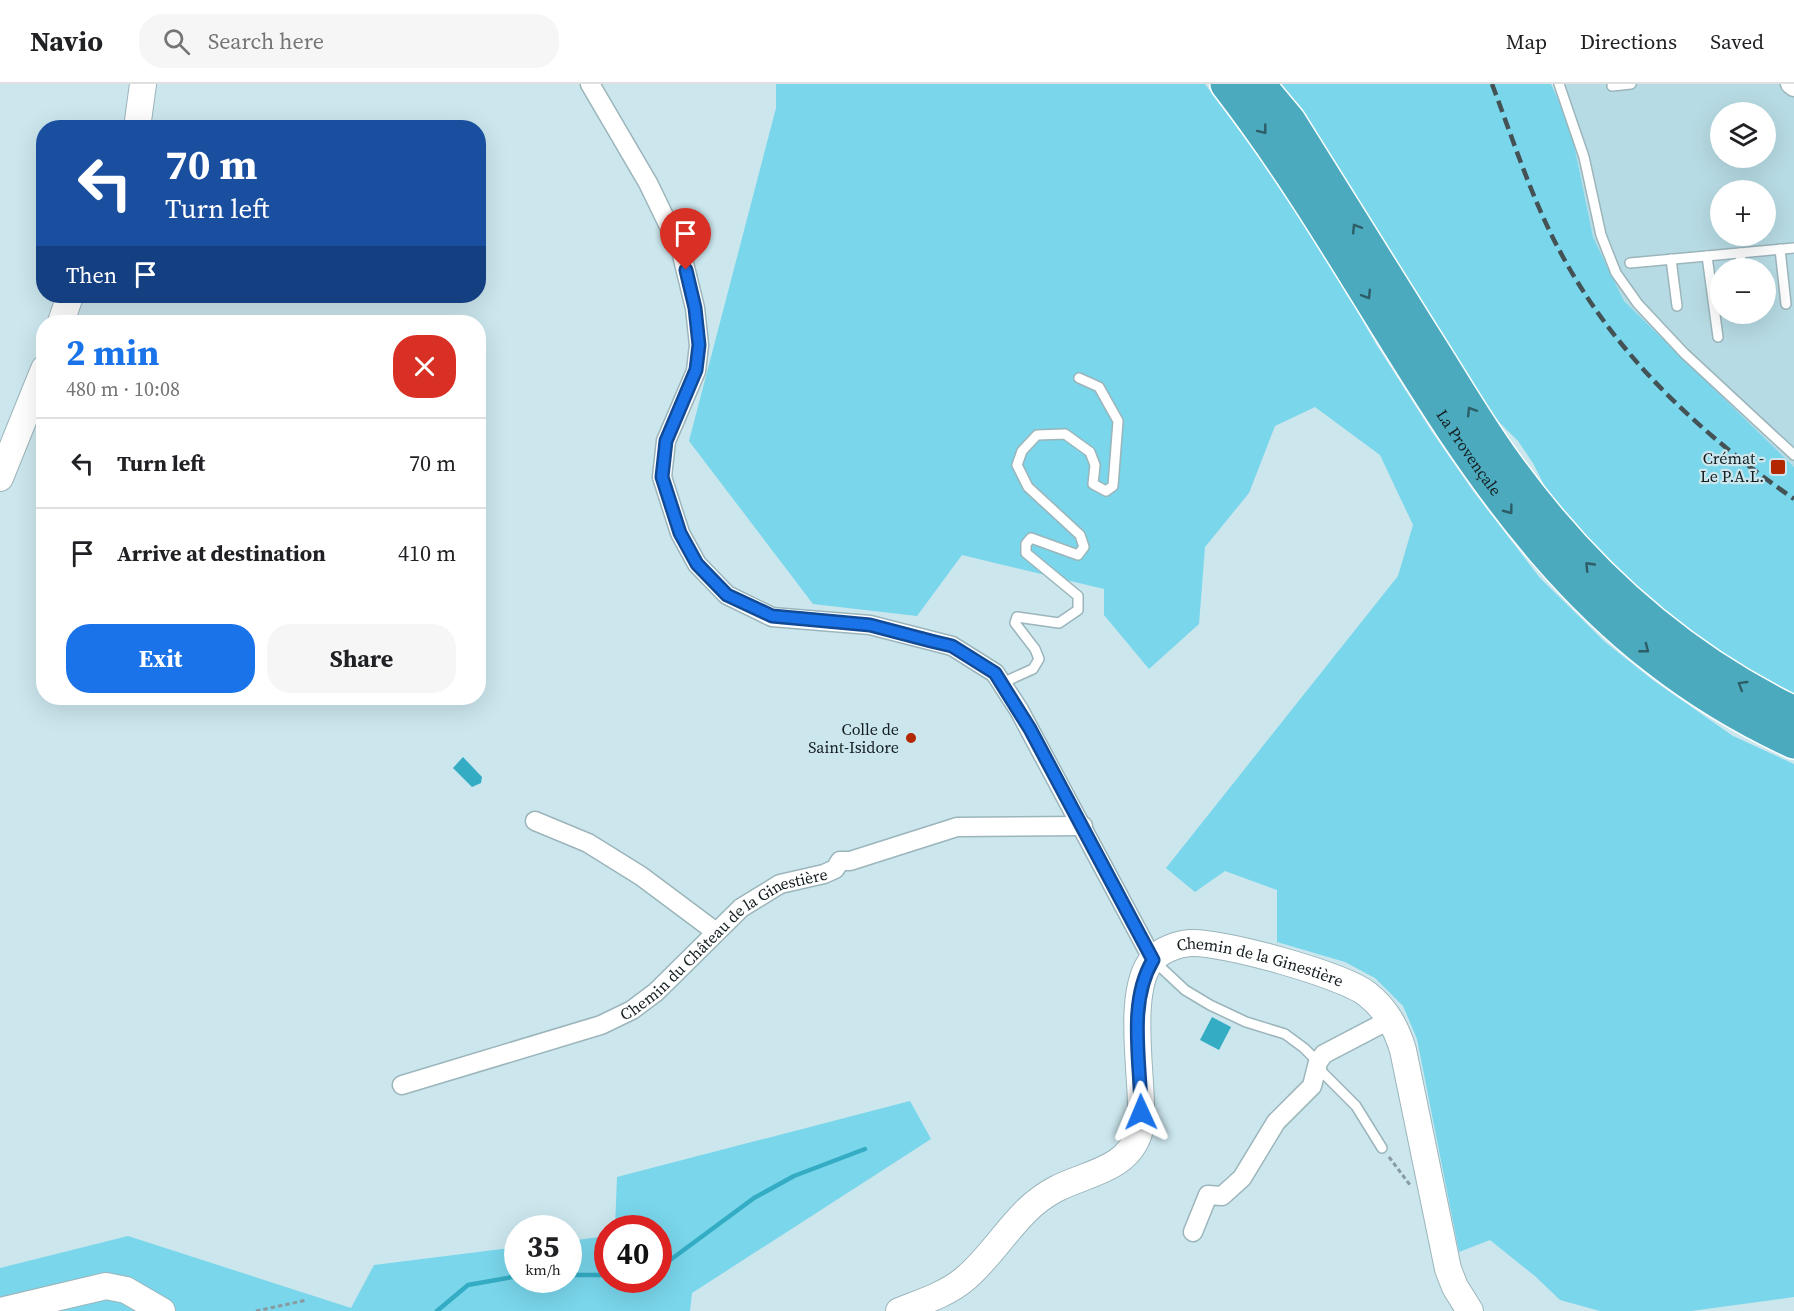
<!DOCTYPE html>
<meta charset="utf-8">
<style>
body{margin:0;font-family:"Source Serif 4",serif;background:#f6f6f6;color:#202124;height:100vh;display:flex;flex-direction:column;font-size:22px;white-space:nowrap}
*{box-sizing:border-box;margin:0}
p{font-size:20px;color:#757577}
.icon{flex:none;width:33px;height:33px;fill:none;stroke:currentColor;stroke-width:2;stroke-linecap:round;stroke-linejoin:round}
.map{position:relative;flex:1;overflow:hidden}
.panel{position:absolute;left:36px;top:231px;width:450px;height:390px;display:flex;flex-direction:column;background:#fff;border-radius:24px;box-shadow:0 6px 24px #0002}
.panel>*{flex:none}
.banner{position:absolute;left:36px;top:36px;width:450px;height:183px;border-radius:24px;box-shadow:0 6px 24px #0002;background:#1a4fa0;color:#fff;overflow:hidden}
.fabs{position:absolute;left:1710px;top:18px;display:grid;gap:12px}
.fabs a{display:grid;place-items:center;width:66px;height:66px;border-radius:50%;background:#fff;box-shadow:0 6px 24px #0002;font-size:30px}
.speed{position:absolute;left:504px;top:1131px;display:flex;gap:12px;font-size:30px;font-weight:700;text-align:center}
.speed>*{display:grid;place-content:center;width:78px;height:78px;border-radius:50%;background:#fff;box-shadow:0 6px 24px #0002;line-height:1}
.speed small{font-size:15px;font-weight:400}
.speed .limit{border:9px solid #d22;background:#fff;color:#111}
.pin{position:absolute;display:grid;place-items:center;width:51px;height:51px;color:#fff;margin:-62px -26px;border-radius:50% 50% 50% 0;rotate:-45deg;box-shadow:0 0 6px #0007}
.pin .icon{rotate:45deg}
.me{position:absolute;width:66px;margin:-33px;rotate:359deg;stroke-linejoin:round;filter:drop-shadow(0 0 4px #0008)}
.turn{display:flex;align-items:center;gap:21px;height:126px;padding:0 30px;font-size:27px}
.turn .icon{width:78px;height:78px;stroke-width:2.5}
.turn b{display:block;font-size:42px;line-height:51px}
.then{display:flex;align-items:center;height:57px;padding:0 30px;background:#0003;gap:12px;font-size:22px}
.round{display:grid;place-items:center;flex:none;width:63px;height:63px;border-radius:24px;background:#f6f6f6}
.summary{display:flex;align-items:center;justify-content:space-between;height:102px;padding:0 30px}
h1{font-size:36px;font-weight:700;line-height:45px;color:#1a73e8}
.cta{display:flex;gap:12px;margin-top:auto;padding:12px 30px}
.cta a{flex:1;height:69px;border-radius:24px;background:#1a73e8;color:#fff;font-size:24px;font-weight:700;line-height:69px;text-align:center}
.cta a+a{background:#f6f6f6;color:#202124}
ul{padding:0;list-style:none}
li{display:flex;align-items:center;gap:18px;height:90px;padding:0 30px;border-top:2px solid #e0e0e0}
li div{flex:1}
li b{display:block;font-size:22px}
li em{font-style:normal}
header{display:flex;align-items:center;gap:36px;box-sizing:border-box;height:84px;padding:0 30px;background:#fff;border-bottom:2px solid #e0e0e0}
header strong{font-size:28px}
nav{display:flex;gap:33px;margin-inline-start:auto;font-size:21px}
.search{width:420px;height:54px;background:#f6f6f6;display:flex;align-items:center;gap:15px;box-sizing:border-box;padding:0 21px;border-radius:24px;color:#757577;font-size:22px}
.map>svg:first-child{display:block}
.built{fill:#b7dbe4;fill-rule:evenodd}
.green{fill:#79d6eb}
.water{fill:#34acc4}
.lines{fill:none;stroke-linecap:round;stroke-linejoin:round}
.stream{stroke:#34acc4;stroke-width:4.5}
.lane-casing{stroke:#9bb5bb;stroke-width:12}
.street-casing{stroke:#9bb5bb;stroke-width:21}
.secondary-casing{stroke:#9bb5bb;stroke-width:28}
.highway-casing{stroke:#fff;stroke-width:36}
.path{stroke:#879ba0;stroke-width:3;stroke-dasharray:4.5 3;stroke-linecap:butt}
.lane{stroke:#fff;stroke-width:9}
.street{stroke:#fff;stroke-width:18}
.secondary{stroke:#fff;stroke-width:26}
.highway{stroke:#4baabe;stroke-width:33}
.rail{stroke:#445256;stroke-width:4.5;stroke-dasharray:12 6;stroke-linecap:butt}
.oneway{stroke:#2d5d67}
.route-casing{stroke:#114b97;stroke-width:15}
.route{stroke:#1a73e8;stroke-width:10}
.poi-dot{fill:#b32802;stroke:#cbe6ed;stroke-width:2}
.labels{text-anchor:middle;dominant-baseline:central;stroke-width:4.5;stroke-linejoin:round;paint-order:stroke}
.street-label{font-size:16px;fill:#141e20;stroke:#cbe6ed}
.poi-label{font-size:16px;fill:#141e20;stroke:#cbe6ed;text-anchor:end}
</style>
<header>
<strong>Navio</strong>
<div class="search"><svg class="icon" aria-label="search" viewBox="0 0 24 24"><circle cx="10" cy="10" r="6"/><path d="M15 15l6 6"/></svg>Search here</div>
<nav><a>Map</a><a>Directions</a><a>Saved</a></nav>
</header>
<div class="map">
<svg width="1794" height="1227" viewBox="0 0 1794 1227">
<rect width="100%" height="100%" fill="#cbe6ed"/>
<path class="built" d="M1562 0H1794V383L1624 217 1593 153ZM1720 28H1766V74H1720ZM1720 106H1766V152H1720ZM1720 184H1766V230H1720Z"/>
<g class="green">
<polygon points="776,0 1205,0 1303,133 1376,260 1432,348 1473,407 1540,494 1605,558 1654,597 1733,652 1794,680 1794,1213 1691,1227 1600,1227 1560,1216 1536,1193 1490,1156 1459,1168 1417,955 1403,922 1375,894 1345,878 1277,858 1277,806 1225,787 1195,808 1166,784 1398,492 1413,441 1380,371 1315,323 1275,342 1249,409 1205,463 1199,540 1149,585 1104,531 1104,505 962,471 917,532 813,520 689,357 776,24"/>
<polygon points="1279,0 1551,0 1570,41 1593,153 1624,217 1794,383 1794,613 1709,563 1597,471 1549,411 1533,379 1518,357 1485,324 1409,204 1332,74"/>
<polygon points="910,1017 931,1055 692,1209 690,1227 0,1227 0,1184 128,1152 351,1224 374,1181 517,1163 518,1196 568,1196 569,1157 607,1152 608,1196 658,1196 658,1144 615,1144 617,1093"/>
</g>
<g class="water">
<polygon points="463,673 482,693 481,699 472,703 453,684"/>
<polygon points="1212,933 1231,943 1219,966 1200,956"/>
</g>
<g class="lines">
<g class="stream">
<polyline points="658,1185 754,1114 794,1092 865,1065"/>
<polyline points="568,1191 608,1191"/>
<polyline points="437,1227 468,1201 518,1192"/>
</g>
<g class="lane-casing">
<g id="lane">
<polyline points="1559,0 1584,73 1601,151 1616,189 1638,220 1684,269 1794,371"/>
<polyline points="1612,2 1631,0"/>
<polyline points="1780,165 1786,220"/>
<polyline points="1740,169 1742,184"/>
<polyline points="1707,172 1718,253"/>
<polyline points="1671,175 1677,222"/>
<polyline points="1630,179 1794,164"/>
<polyline points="1002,599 1033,585 1039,575 1035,565 1015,539 1017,533 1059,539 1078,526 1078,512 1026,469 1026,460 1031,454 1078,471 1084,463 1080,451 1028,403 1017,381 1022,367 1037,351 1065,350 1090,368 1095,381 1093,400 1106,407 1113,402 1118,337 1099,303 1079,294"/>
<polyline points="1154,877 1185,906 1210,921 1246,938 1285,950 1304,964 1318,978 1323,989 1356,1022 1382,1064"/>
</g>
</g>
<g class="street-casing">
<g id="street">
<polyline points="590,0 648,99 681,167 695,224 699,261 696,287 666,357 662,393 680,449 697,480 727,511 772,533 870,541 952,562 995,589 1019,626 1153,876"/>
<polyline points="1790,0 1794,3"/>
<polyline points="535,737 588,759 641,792 716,848"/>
<path id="s1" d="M402 1001 601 941 632 926 656 908 741 824 780 800 824 790 835 785 840 777H850L957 743 1083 742"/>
<polyline points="1193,1148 1208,1111 1222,1112 1242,1094 1276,1038 1312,1002 1318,978 1324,970 1391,935"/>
</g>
</g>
<g class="secondary-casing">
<g id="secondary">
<polyline points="137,44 143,0"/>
<polyline points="61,238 70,212"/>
<polyline points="0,394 44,285"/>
<polyline points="0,1227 106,1202 126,1206 162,1227"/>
<path id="s2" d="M899 1227C922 1218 948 1210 967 1193 1000 1164 1017 1125 1056 1105 1087 1089 1127 1086 1139 1049 1142 1040 1141 1030 1141 1022 1141 985 1127 903 1153 875 1162 866 1177 860 1190 859 1221 857 1343 891 1367 910 1386 925 1396 943 1403 966L1448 1185 1455 1203 1470 1227"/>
</g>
</g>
<g class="highway-casing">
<g id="highway">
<path id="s3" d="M1227 0C1412 239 1496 522 1794 658"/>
<path d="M1258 0 1289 37C1334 109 1379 181 1424 253 1451 295 1476 339 1505 379 1581 485 1676 572 1794 629"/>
</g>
</g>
<g class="path">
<polyline points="1389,1073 1410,1101"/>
<polyline points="256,1227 307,1216"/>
</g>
<use href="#lane" class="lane"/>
<use href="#street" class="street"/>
<use href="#secondary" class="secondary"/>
<use href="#highway" class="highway"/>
<path class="rail" d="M1492 0C1514 58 1533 119 1563 173 1618 274 1701 350 1794 415"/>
</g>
<defs><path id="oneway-chevron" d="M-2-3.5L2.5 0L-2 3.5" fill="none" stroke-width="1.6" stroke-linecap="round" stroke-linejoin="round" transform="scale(1.5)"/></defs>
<g class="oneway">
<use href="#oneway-chevron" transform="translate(1263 46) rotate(52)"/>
<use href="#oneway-chevron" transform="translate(1356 144) rotate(-122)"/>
<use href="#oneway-chevron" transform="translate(1367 211) rotate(58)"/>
<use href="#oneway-chevron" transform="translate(1471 327) rotate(-122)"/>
<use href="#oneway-chevron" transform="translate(1509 426) rotate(53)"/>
<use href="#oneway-chevron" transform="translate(1589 482) rotate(-134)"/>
<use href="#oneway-chevron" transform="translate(1645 565) rotate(38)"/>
<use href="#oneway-chevron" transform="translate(1742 601) rotate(-149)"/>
</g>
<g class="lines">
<g class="route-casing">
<path id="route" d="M686 186 695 224 699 261 696 286 666 357 662 393 680 449 697 480 727 511 772 532 870 541 931 557 952 562 995 589 1030 645 1153 876C1127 919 1141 979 1141 1028"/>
</g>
<use href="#route" class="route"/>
</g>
<g class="poi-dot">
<rect x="1770" y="375" width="16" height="16" rx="3"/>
<circle cx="911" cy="654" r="6"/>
</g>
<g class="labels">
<g class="street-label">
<text stroke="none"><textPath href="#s3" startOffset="441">La Provençale</textPath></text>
<text stroke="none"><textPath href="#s1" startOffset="358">Chemin du Château de la Ginestière</textPath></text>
<text stroke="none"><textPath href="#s2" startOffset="597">Chemin de la Ginestière</textPath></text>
</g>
<g class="poi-label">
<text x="1764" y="374">Crémat -<tspan x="1764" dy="18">Le P.A.L.</tspan></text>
<text x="899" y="645">Colle de<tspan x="899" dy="18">Saint-Isidore</tspan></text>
</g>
</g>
</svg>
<div class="fabs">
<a><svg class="icon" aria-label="layers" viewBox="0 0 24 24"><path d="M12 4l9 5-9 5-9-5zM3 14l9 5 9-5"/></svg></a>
<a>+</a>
<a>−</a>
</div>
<div class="speed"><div>35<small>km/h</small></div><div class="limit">40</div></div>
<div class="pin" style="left:686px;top:186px;background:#d93025"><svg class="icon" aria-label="arrive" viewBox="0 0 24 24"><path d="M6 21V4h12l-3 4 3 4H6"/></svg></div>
<svg class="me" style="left:1141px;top:1028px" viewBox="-20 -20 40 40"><path d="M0-17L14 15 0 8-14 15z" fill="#1a73e8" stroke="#fff" stroke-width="4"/></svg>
<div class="banner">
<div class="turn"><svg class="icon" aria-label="left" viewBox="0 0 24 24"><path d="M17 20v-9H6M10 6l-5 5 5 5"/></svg><div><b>70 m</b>Turn left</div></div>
<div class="then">Then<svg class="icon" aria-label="arrive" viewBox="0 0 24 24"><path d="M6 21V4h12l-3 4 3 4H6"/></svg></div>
</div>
<section class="panel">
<div class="summary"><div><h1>2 min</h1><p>480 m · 10:08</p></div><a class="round" style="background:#d93025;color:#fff"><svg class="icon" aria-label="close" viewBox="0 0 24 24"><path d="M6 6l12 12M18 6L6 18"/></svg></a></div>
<ul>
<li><svg class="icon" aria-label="left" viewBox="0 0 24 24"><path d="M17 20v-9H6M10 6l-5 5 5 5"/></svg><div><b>Turn left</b></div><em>70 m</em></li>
<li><svg class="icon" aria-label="arrive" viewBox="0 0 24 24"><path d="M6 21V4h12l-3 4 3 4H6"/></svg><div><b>Arrive at destination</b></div><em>410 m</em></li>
</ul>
<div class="cta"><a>Exit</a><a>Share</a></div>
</section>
</div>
